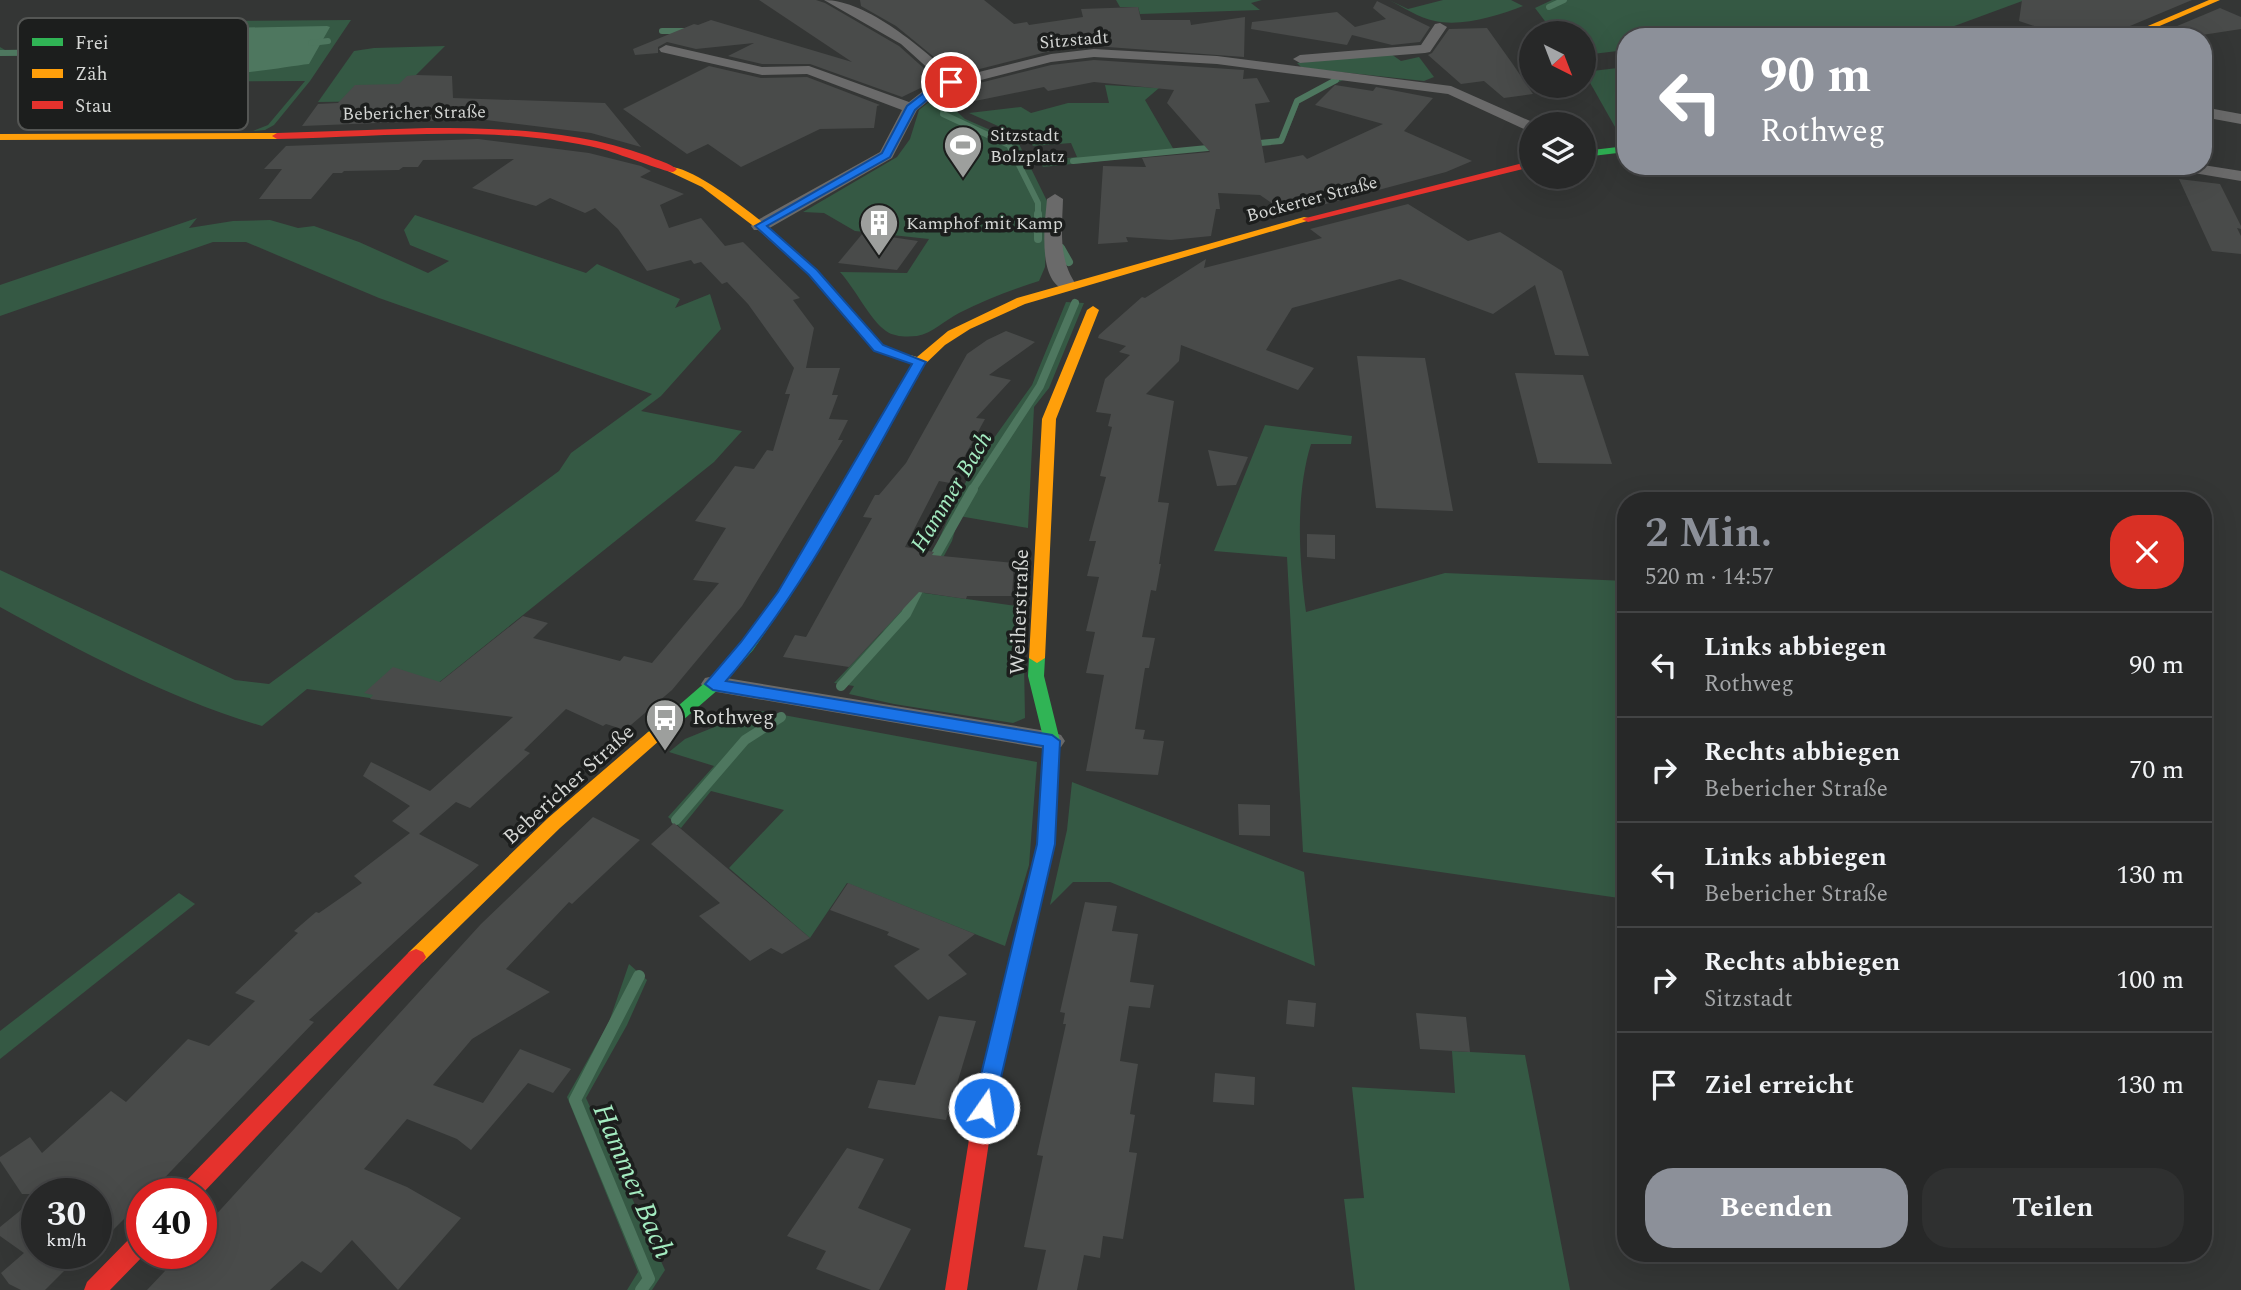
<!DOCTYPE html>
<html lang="de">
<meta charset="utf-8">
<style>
body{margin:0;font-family:Spectral,serif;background:#2f3030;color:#f1f3f6;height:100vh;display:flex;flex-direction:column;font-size:26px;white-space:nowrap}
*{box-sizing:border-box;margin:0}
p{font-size:23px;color:#a4a6a8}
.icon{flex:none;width:38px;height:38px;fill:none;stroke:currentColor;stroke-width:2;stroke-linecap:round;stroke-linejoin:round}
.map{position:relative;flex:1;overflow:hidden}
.sheet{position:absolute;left:1617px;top:492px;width:595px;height:770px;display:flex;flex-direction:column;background:#272828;border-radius:28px;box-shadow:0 7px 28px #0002,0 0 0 2px #434445}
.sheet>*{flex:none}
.banner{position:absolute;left:1617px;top:28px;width:595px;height:147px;border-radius:28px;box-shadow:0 7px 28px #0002,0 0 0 2px #434445;background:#8c9099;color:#fff;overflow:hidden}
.needle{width:46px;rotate:138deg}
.tools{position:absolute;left:1519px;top:21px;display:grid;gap:14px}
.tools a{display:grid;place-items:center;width:77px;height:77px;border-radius:50%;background:#272828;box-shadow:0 7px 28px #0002,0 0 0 2px #434445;font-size:35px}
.speed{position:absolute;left:21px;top:1178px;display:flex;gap:14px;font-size:35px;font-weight:700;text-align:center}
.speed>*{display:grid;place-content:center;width:91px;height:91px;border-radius:50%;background:#272828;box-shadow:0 7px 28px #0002,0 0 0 2px #434445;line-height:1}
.speed small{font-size:18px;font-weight:400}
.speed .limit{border:10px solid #d22;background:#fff;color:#111}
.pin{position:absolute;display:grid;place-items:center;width:60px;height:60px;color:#fff;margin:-30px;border:4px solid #fff;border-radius:50%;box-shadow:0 2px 7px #0007}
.me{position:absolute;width:77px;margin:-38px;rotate:13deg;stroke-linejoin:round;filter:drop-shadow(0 0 5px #0008)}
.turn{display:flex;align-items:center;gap:24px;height:147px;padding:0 28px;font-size:32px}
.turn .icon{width:91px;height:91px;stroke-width:2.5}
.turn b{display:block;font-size:49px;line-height:60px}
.round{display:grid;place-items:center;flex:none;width:74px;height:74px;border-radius:28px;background:#2f3030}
.headline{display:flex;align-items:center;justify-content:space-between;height:119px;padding:0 28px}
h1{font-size:42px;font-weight:700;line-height:52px;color:#8c9099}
.cta{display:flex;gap:14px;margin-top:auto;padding:14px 28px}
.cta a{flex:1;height:80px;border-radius:28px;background:#8c9099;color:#fff;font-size:28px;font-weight:700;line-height:80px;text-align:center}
.cta a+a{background:#2f3030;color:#f1f3f6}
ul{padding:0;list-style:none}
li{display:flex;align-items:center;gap:21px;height:105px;padding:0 28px;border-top:2px solid #434445}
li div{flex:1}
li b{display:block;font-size:26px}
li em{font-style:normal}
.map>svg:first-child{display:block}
.green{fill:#355944}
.water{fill:#4e775f}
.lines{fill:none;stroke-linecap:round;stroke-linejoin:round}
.stream-far3{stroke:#4e775f;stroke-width:6}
.stream-far2{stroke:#4e775f;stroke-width:8}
.stream-far1{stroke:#4e775f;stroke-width:10}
.stream{stroke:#4e775f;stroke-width:12}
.building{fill:#494b4a}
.street{fill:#6a6a6a;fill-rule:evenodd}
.fast{fill:#30b455;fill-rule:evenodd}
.slow{fill:#ff9f0a;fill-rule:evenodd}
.jam{fill:#e5322d;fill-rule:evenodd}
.route{fill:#1a73e8;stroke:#114b97;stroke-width:2}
.labels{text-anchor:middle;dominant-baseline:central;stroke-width:7;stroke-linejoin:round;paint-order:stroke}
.far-street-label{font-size:18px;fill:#d5d7d5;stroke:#1c1e1d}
.far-poi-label{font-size:18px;fill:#d5d7d5;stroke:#1c1e1d;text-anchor:start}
.street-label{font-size:21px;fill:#d5d7d5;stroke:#1c1e1d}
.poi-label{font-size:21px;fill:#d5d7d5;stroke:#1c1e1d;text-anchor:start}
.water-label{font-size:23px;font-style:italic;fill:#a4ecc1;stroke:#1c1e1d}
.near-water-label{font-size:28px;font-style:italic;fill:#a4ecc1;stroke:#1c1e1d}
.key{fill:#1c1e1d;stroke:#545654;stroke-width:2}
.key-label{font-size:19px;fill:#d5d7d5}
</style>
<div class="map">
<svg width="2241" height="1290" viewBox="0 0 2241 1290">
<rect width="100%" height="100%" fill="#343635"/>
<g class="green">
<polygon points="1116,0 1262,0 1251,3 1260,10 1140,14 1138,7 1120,7"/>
<path d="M1389 0 1408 9 1443 0H1511L1523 6C1498 16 1461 27 1435 21 1419 18 1403 7 1389 0Z"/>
<polygon points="1552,0 2025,0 1930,35 1932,37 1785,37 1778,31 1731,37 1626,37 1626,50 1584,55 1584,33 1554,33 1535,8"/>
<polygon points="351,20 310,81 274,125 265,130 253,131 268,125 305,81 158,82 179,54 0,56 0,47 5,50 185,48 206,21"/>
<polygon points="445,46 390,101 318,102 354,51 374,48"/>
<polygon points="1391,54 1401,61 1419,57 1434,77 1424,81 1313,69 1301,67 1297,63"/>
<polygon points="1626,67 1626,134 1619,134 1584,72"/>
<polygon points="1336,79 1343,80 1300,101 1284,142 1043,167 1040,161 1077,157 1071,143 1033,146 1029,140 969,113 1021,107 1031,113 1068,103 1109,103 1105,85 1159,88 1145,100 1174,150 1273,140 1280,137 1295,100"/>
<path d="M957 86 953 108 965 119 1018 142 1048 203 1045 267 1039 281C1011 290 985 300 959 313 945 320 933 333 917 336 907 337 894 337 886 331 871 321 854 287 840 272L907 273 929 239 855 231 824 213 803 212 897 157 910 139 919 110 939 94Z"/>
<path d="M415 215 586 273 597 264 680 299 675 308 710 294 721 329 661 396 641 411 742 431 714 462 412 704 307 689 262 726C170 699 84 653 0 607V570L235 680 269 684 559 471 571 453 652 394 379 298 246 242H213L0 316V285L197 218 189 228 233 221 270 220 298 228 314 226 359 242 428 273 449 261 410 245 404 230Z"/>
<polygon points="1066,302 1084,303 1049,388 1034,407 1028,528 959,516 952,541 924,593 1023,607 1025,718 1013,723 894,704 849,694 854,686 834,683 882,632 930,559 959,494 979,459 1032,385"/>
<path d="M1265 425 1352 436 1351 444H1311C1295 496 1299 559 1306 612L1445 573 1626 581V899L1303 852 1287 557 1214 551Z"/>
<polygon points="756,710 1037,762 1029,865 1005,946 847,883 810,938 729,868 784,810 711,791 681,828 668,817 714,766 669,752 685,739"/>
<polygon points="1072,782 1304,872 1315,966 1110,882 1073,882 1050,905 1067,830"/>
<polygon points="179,893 195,904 0,1059 0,1031"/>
<polygon points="629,964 647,980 627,1025 586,1098 665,1270 652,1290 627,1290 638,1272 567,1097 609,1022"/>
<polygon points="1452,1051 1525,1055 1570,1290 1355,1290 1344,1199 1364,1198 1352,1087 1455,1093"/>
</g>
<path class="water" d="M327 26 330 27 309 64C282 67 212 81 188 70L217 30 222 28Z"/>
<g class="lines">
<g class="stream-far3">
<polyline points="1549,7 1564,0"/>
<polyline points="662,31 686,31"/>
<polyline points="311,43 328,41"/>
<polyline points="0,53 179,51"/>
<polyline points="947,90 943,114 1009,145 1038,203 1038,216"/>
<polyline points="1250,144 1281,141 1297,101 1336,80"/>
<polyline points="1073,161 1218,147"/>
</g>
<g class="stream-far2">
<polyline points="1038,214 1038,239"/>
<polyline points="1061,248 1069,262"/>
<polyline points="972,490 1040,386 1075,303"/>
</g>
<g class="stream-far1">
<polyline points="930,565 973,489"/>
<polyline points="841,686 906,614 919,588"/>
<polyline points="676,820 745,740 781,717"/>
</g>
<polyline class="stream" points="639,976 575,1100 649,1279 641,1290"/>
</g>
<g class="building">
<polygon points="759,0 816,0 825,3 899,46 937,80 902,97 810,64 762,64 728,56 754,43 696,49 667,42 658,47 658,53 635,55 633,49 694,24 698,25 711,20 852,62"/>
<polygon points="860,0 984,0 1014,24 1027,22 1029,25 1083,17 1081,9 1138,7 1141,20 1190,20 1191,25 1245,17 1244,57 1094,46 1050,51 956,75 896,26 861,6"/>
<polygon points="2022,0 2192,0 2118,31 2114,37 2068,37 2019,21"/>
<polygon points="1377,1 1430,27 1420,42 1392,45 1352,35 1347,45 1251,29 1252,22 1337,12 1355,27 1386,19 1373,8"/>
<polygon points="2220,8 2241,17 2241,29 2189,37 2151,37"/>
<polygon points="1487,28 1512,63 1533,94 1504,98 1484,81 1461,84 1428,55 1432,53 1449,29"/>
<polygon points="1094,60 1244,70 1243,79 1257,78 1270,102 1255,104 1265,163 1303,155 1307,159 1383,124 1315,105 1335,85 1373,91 1376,87 1433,98 1404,131 1472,161 1446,172 1288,214 1260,195 1218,193 1220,209 1216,209 1211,236 1171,240 1126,237 1128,242 1098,244 1103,166 1146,167 1142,158 1210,152 1167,103 1174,90 1094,82 1048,91 1044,87 975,101 964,87 1051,65"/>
<polygon points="709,66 761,78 807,77 880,105 877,106 874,128 820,129 741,167 708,144 687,154 623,109"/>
<polygon points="416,75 452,76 453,98 605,103 641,147 591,133 478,119 302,126 318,104 338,103 355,85 399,84 407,76"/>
<polygon points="478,139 589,153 641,166 651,171 640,177 684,194 660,205 669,228 701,218 725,246 743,242 800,298 793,300 814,328 806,368 840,368 832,395 838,395 829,419 848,420 838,440 843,440 742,606 672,690 625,730 606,724 603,726 566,709 524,750 530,753 470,808 456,802 419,834 479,865 309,1020 314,1022 149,1194 142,1194 142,1201 96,1247 96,1194 22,1194 0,1161 0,1157 30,1137 42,1153 111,1091 126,1102 188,1039 209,1046 255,1001 235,993 298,933 294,931 316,912 319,913 362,883 354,876 410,833 392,821 410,806 363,776 371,762 430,791 513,717 370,699 373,695 364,693 393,667 440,682 523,616 548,623 533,638 620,661 624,656 652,663 719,583 693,580 726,528 695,521 735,466 754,469 767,450 773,451 790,394 785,394 794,368 748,304 727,282 722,284 701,262 694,264 691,260 647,271 618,229 595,208 585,213 550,198 536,206 472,188 514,159 423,160 418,167 403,167 399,170 344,171 342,173 333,173 311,199 259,199 282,169 264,169 286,146"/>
<polygon points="2179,179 2220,184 2241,226 2241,229 2237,228 2241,236 2241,254 2212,251"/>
<polygon points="1408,204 1468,241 1500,232 1562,271 1589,356 1555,355 1535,285 1493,314 1400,279 1292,308 1266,350 1314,368 1298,390 1181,345 1179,361 1146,394 1174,401 1158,502 1169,503 1159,564 1161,564 1156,591 1151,590 1142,637 1155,638 1149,668 1145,668 1135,729 1145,730 1143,739 1164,741 1158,775 1086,771 1104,675 1086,673 1095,632 1086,631 1099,577 1087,576 1096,541 1089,541 1106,477 1100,476 1112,427 1108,426 1111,414 1096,412 1105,379 1130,355 1119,352 1126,346 1098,338 1099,335 1142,297 1145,298 1206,259 1204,268 1322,238 1310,229"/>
<polygon points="863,233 918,241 897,270 838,263"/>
<polygon points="1006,331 1035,342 989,375 1011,380 976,418 985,419 950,483 939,481 905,547 934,552 932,555 1014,563 1012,596 967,596 966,599 919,592 849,667 783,657 795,635 806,637 872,518 863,517 875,495 879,495 906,463 967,354 987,340"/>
<polygon points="1357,356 1425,358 1453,511 1376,508"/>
<polygon points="1515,373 1583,375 1612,464 1538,463"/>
<polygon points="1208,450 1248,457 1236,485 1217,486"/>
<polygon points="1307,534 1335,535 1335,559 1307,557"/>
<polygon points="1238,804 1270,805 1270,836 1239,835"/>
<polygon points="593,817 640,840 572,904 569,902 506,969 550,992 472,1039 433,1085 483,1103 520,1049 571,1069 553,1093 528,1083 471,1150 457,1139 407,1119 364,1169 407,1187 461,1218 398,1290 352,1240 321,1273 302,1261 270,1290 147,1290 182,1253 201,1253 201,1231 481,924"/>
<polygon points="674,823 747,885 810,938 782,954 771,948 750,961 699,916 720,903 651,844"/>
<polygon points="848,883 975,934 948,955 967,974 928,1000 894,966 920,949 887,935 889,932 830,910"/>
<polygon points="1085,902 1117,906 1112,931 1138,934 1130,982 1154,985 1150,1008 1129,1006 1120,1061 1138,1064 1130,1114 1135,1115 1129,1152 1137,1153 1123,1239 1103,1236 1100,1258 1084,1255 1077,1290 1037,1290 1046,1250 1024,1247 1043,1156 1037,1155 1066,1024 1063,1024 1065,1013 1060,1012"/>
<polygon points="1288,1000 1316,1003 1314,1027 1286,1024"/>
<polygon points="1416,1013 1466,1017 1470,1052 1420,1049"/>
<polygon points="939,1016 976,1021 946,1120 868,1108 878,1080 915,1085"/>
<polygon points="1215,1073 1255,1077 1254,1105 1213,1102"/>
<polygon points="847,1148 884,1159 858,1208 911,1229 879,1290 871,1290 816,1269 826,1251 787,1236"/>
<polygon points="37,1197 37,1253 82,1253 45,1290 21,1290 9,1284 1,1273 24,1253 0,1236 0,1227"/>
</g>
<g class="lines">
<g class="street">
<path d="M824 0C868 0 924 50 955 78L1051 54 1094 49 1217 56 1451 86 1537 124H1531V132L1526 130 1448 94 1217 64 1094 57 1051 62 942 90 917 110 892 158 766 230H754L751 226 754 222 880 152 902 110 807 74 762 75 661 52 659 49 666 45 762 67 809 66 909 102 932 84 942 81 901 44Z"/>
<polygon points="1440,23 1447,27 1430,52 1425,53 1300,63 1293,59 1300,55 1421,45 1435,24"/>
<polygon points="2203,107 2241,114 2241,124 2203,117"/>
<polygon points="2203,165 2241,171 2241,181 2182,171 2174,166"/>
<path d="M1055 194 1063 199C1062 231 1058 259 1077 286L1068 291C1036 284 1045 223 1047 199Z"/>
<polygon points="714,676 1052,732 1061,735 1065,741 1061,747 1052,750 705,690 701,684 705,678"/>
</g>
<g class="fast">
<polygon points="1626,146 1626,152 1584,157 1584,151"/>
<polygon points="905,382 911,386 790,597 753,650 720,688 660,740 648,740 646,736 648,732 708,680 741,642 778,592 899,386"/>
<polygon points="1037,653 1045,658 1044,676 1060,741 1055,844 1017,1009 1014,1015 1007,1017 1000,1015 997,1009 1037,844 1044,741 1028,676 1029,658"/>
</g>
<g class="slow">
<polygon points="2209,0 2220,0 2134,37 2122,37"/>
<polygon points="0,134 277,133 282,136 277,139 0,140"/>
<path d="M668 167C699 164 794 247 817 271 840 293 857 324 882 344 891 351 907 354 917 357L948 331 1017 298 1304 217 1314 219 1025 304 970 329 945 345 921 368 910 389 905 390 899 386 912 364 875 351 809 275 756 228 702 187 668 171Z"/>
<polygon points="1093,306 1099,310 1056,419 1045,658 1037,663 1029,658 1042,419 1087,310"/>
<polygon points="654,730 660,732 662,736 660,740 560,828 423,962 416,965 409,962 406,957 409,952 548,818 648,732"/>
</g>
<g class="jam">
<path d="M427 128C501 128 577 130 648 156 657 160 669 163 677 169 676 170 675 171 673 172 668 173 614 152 602 149 496 124 385 137 277 139L272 136 277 133Z"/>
<polygon points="1531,161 1531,167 1308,222 1302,219"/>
<polygon points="416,949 423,952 426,957 423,962 201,1195 177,1194 180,1187 409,952"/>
<polygon points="1007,1001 1014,1003 1017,1009 994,1108 967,1290 945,1290 974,1108 997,1009 1000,1003"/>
<polygon points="142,1231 142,1253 146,1253 110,1290 84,1290 87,1282 134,1234"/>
</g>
</g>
<path class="route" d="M948 80 956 82 940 89 915 110 890 157 767 226 817 270 883 345 926 362C864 470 808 586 726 681L1052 735 1060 741 1055 844 994 1108 991 1114 984 1117 976 1114 973 1108 1037 844 1043 746 713 690 705 684 741 642 778 592 912 364 874 351 809 275 755 226 882 153 907 106 934 85Z"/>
<defs>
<g id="stadium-pin" transform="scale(2.0125)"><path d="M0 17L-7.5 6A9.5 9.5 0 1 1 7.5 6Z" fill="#9d9f9d" stroke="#1c1e1d"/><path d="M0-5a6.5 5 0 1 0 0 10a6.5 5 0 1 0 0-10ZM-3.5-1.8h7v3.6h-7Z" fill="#fff"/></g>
<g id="building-pin" transform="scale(2.0125)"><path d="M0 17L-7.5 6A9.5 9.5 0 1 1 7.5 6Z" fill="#9d9f9d" stroke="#1c1e1d"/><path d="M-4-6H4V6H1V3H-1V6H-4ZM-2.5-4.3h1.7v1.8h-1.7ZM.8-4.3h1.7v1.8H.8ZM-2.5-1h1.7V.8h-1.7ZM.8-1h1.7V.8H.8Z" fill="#fff"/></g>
<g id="bus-pin" transform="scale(2.0125)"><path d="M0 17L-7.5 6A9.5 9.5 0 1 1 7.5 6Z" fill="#9d9f9d" stroke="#1c1e1d"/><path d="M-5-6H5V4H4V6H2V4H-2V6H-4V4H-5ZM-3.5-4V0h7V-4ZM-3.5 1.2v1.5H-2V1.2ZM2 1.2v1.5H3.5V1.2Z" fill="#fff"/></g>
</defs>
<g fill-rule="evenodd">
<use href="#stadium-pin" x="963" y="145"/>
<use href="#building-pin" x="879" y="223"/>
<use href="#bus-pin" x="665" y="718"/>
</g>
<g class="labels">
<g class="far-street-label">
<text transform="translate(1074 40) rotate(-5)">Sitzstadt</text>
<text transform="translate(414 113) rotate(-1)">Bebericher Straße</text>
<text transform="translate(1312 199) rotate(-15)">Bockerter Straße</text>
</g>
<g class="far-poi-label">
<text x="990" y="135">Sitzstadt<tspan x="990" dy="21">Bolzplatz</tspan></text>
<text x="906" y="223">Kamphof mit Kamp</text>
</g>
<g class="street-label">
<text transform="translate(1020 612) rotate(-88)">Weiherstraße</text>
<text transform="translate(569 785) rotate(-42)">Bebericher Straße</text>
</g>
<g class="poi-label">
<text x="692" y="718">Rothweg</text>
</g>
<g class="water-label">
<text transform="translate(952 492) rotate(-59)">Hammer Bach</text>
</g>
<g class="near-water-label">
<text transform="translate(633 1181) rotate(67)">Hammer Bach</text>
</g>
</g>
<rect x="18" y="18" width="230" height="112" rx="10" class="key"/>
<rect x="32" y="38" width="31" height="8" fill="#30b455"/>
<rect x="32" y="69" width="31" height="9" fill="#ff9f0a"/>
<rect x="32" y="101" width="31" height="8" fill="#e5322d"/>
<g class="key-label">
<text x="75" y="49">Frei</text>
<text x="75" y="80">Zäh</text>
<text x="75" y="112">Stau</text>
</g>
</svg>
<div class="tools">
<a><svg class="needle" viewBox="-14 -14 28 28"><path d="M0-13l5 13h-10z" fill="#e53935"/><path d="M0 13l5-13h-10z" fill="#a4a6a8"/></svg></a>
<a><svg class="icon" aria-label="layers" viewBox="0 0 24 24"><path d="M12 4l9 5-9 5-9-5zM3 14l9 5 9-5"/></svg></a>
</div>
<div class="speed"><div>30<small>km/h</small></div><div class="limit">40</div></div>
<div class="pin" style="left:951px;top:82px;background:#d93025"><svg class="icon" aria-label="arrive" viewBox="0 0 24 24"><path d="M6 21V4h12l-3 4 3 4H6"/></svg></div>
<svg class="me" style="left:984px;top:1108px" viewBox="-20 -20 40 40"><circle r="17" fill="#1a73e8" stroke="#fff" stroke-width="3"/><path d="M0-11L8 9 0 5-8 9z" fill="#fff"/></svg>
<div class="banner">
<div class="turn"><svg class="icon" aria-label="left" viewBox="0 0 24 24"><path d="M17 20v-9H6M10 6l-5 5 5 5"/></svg><div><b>90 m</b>Rothweg</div></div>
</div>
<section class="sheet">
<div class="headline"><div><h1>2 Min.</h1><p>520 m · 14:57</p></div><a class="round" style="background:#d93025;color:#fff"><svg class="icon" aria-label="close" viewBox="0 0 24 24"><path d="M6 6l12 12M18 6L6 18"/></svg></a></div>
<ul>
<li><svg class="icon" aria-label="left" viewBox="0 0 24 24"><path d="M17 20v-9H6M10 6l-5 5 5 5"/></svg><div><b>Links abbiegen</b><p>Rothweg</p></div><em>90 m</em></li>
<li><svg class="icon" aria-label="right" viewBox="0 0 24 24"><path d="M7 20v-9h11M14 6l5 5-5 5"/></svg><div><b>Rechts abbiegen</b><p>Bebericher Straße</p></div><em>70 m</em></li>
<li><svg class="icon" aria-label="left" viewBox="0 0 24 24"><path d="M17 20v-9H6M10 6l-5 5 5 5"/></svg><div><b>Links abbiegen</b><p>Bebericher Straße</p></div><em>130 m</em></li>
<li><svg class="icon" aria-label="right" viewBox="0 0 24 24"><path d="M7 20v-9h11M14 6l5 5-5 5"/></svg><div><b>Rechts abbiegen</b><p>Sitzstadt</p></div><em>100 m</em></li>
<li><svg class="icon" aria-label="arrive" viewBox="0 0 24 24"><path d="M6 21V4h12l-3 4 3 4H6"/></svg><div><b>Ziel erreicht</b></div><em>130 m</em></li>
</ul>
<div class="cta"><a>Beenden</a><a>Teilen</a></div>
</section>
</div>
